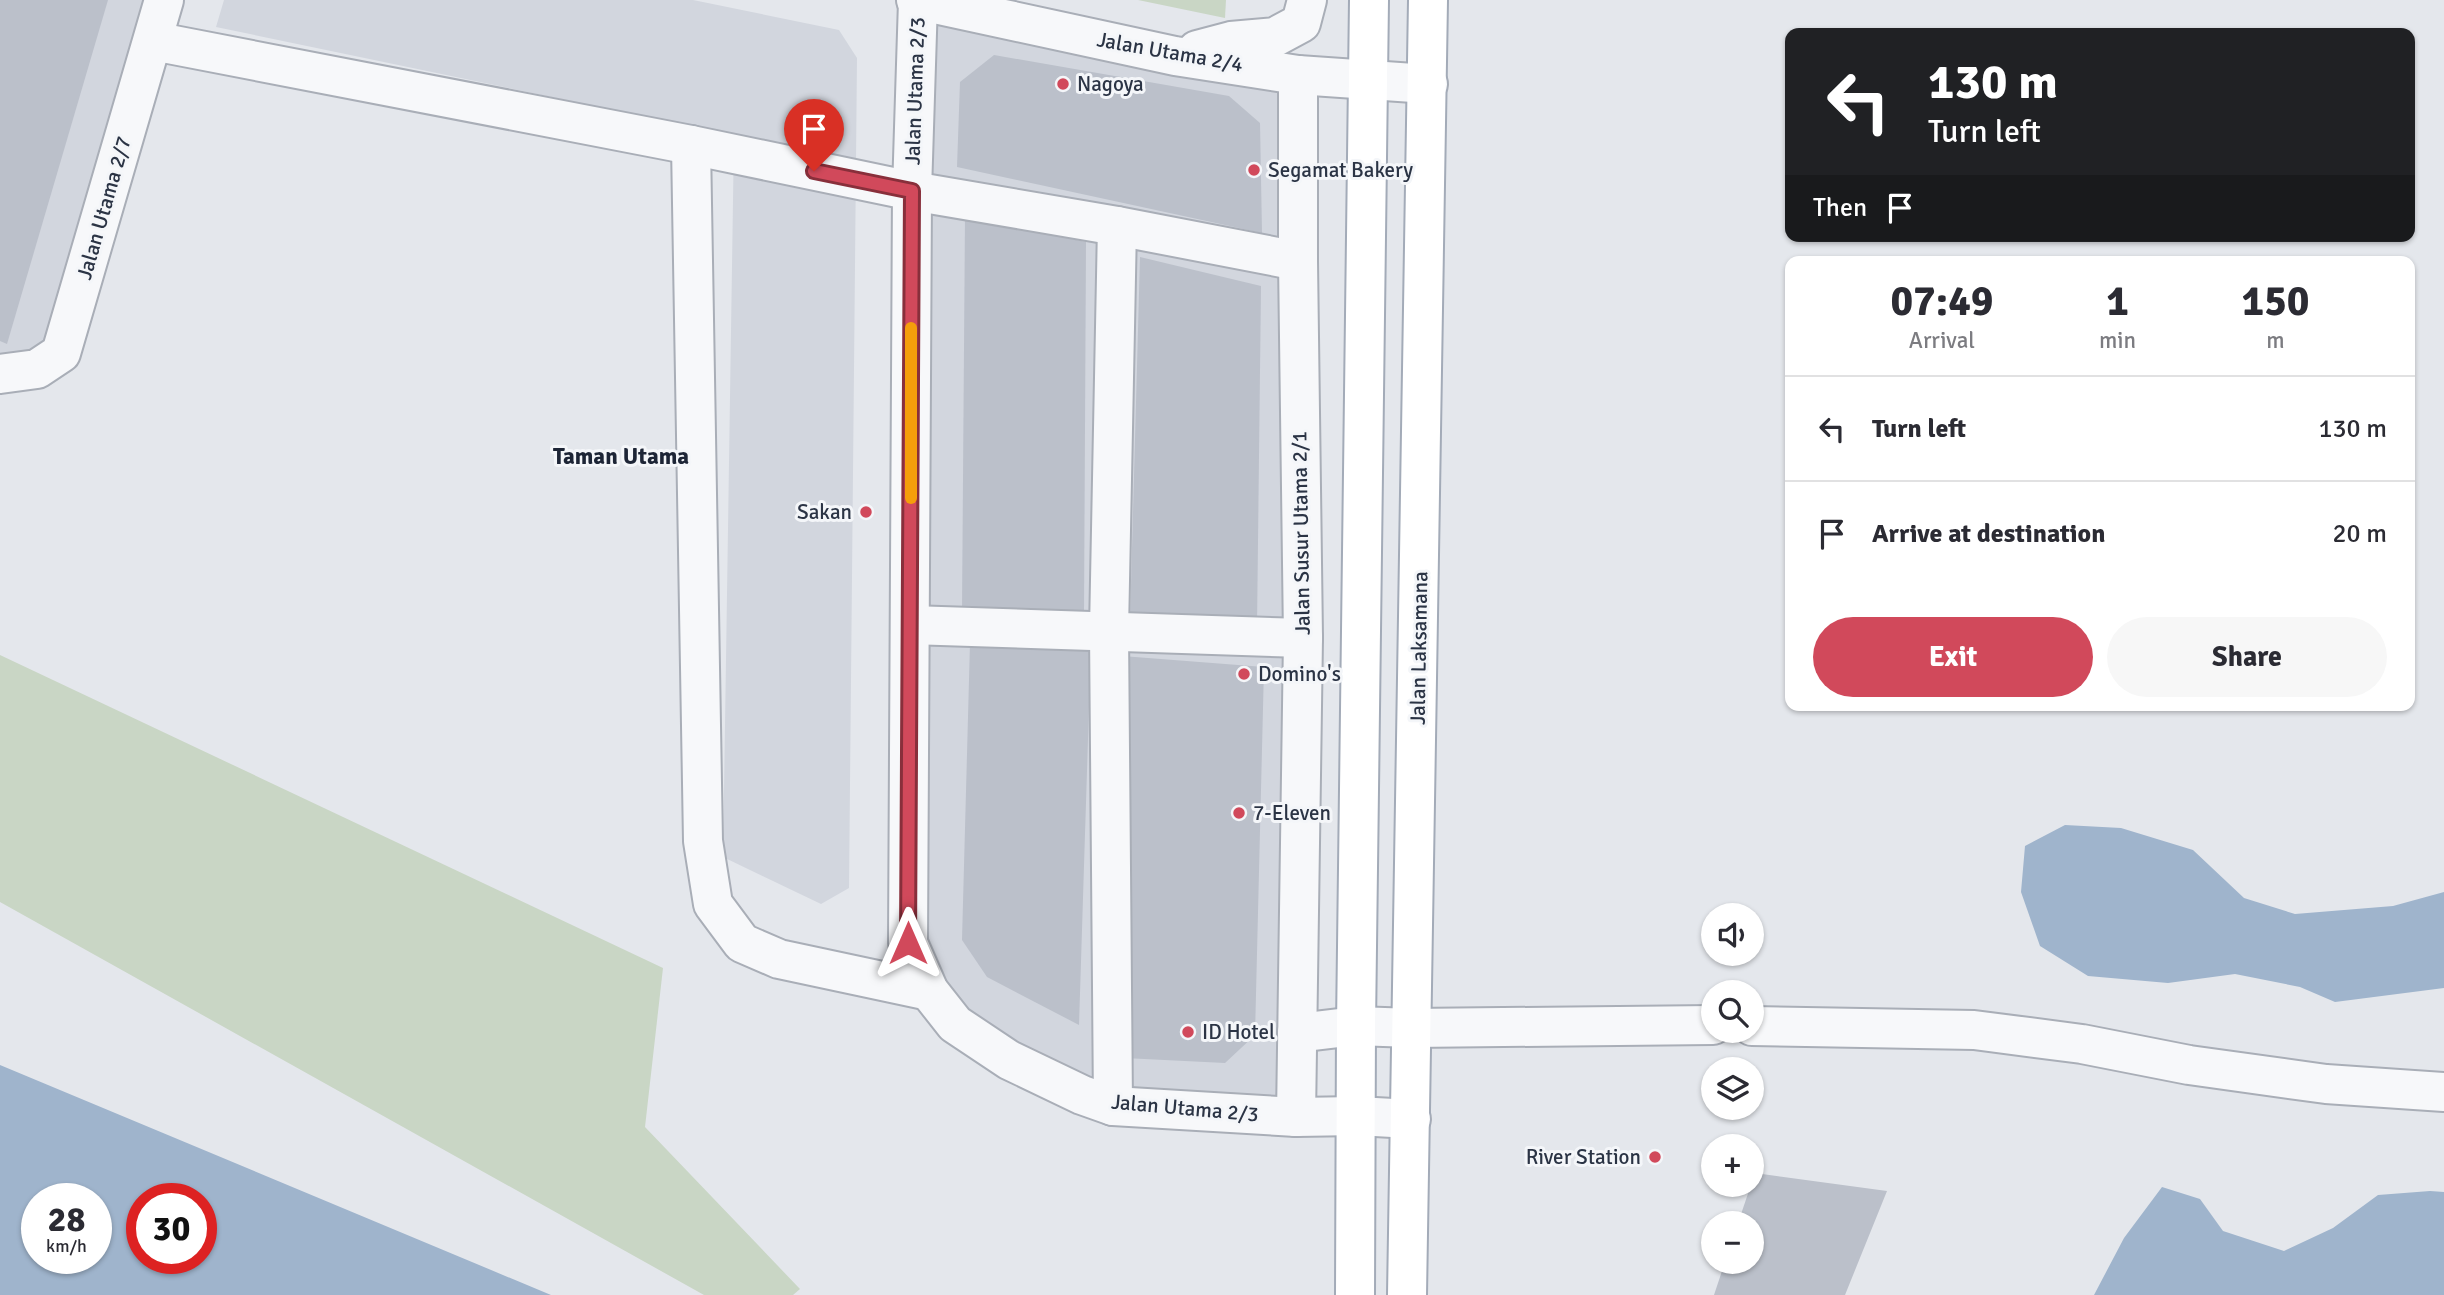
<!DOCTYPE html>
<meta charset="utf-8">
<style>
body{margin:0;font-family:Signika,sans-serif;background:#f7f7f7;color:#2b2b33;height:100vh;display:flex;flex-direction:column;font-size:26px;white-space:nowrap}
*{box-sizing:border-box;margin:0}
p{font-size:23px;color:#7c7c81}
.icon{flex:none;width:38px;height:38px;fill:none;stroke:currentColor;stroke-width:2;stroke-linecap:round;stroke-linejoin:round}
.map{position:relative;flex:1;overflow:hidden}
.sheet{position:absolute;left:1785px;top:256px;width:630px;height:455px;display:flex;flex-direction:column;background:#fff;border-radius:14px;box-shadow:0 2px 5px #0004}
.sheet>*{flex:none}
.top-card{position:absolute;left:1785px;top:28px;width:630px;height:214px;border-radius:14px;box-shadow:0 2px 5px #0004;background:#202124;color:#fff;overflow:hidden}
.controls{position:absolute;left:1701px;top:903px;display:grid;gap:14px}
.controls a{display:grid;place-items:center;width:63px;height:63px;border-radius:50%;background:#fff;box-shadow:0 2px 5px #0004;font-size:35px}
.speed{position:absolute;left:21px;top:1183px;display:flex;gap:14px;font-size:35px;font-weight:700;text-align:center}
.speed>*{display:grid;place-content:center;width:91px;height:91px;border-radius:50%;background:#fff;box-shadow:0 2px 5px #0004;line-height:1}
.speed small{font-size:18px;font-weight:400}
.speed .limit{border:10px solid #d22;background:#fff;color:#111}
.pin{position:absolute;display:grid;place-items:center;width:60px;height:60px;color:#fff;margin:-72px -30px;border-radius:50% 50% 50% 0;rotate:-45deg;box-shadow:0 0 7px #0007}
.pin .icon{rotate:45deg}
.me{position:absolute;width:77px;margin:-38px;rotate:0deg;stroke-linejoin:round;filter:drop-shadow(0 0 5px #0008)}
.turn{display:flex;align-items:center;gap:24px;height:147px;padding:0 28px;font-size:32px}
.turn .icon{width:91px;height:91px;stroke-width:2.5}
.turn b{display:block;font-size:49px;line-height:60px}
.then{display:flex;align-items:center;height:66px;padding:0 28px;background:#0003;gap:14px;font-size:26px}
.eta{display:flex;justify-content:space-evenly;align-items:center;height:119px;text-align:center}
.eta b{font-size:42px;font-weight:700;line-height:49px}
.button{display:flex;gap:14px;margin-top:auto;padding:14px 28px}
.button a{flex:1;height:80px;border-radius:42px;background:#d1495b;color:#fff;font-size:28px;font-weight:700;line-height:80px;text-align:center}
.button a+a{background:#f7f7f7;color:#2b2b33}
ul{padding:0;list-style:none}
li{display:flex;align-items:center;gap:21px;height:105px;padding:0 28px;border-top:2px solid #e1e1e2}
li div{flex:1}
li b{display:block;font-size:26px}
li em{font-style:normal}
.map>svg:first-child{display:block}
.built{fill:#d2d6de}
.green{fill:#c9d6c5}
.water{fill:#9fb4cc;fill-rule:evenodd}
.building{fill:#bbc0ca}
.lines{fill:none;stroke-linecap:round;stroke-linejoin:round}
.minor-casing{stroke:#a9aeb7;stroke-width:42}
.major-casing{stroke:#a3abb8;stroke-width:42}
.minor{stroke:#f7f8fa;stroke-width:38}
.major{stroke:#fff;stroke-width:38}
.route-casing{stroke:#882f3b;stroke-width:18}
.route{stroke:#d1495b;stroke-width:12}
.slow{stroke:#f59e0b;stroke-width:12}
.poi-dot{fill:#d1495b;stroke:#f4f6f9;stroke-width:2.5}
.labels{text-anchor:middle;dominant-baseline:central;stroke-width:6;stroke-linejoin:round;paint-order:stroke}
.street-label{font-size:21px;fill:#2b3445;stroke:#f4f6f9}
.poi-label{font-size:21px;fill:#2b3445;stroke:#f4f6f9;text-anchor:start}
.neighbourhood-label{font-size:23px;font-weight:bold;fill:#1d2536;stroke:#f4f6f9}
</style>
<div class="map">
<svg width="2444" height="1295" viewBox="0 0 2444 1295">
<rect width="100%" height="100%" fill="#e4e7ec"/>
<g class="built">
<polygon points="0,0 150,0 41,383 0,387"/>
<polygon points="224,0 693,0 839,30 857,58 849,888 821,904 723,857 734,135 216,27"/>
<polygon points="904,0 1312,64 1308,1130 1113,1119 916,999"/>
</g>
<g class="green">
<polygon points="1138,0 1226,0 1225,18"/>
<polygon points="0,655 663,968 645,1127 800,1289 793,1295 704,1295 0,902"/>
</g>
<g class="water">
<polygon points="2065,825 2121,828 2193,850 2244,898 2295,914 2393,906 2444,892 2444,988 2335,1002 2300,987 2235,974 2168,983 2088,976 2040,946 2021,892 2025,846"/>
<path d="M0 1065 551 1295H0ZM37 1199H96V1258H37ZM142 1199H201V1258H142Z"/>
<polygon points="2162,1187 2200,1199 2223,1231 2284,1251 2333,1228 2378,1195 2430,1191 2444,1192 2444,1295 2094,1295 2124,1238"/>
</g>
<g class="building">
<polygon points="0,0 108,0 7,344 0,341"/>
<polygon points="994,55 1229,96 1260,123 1262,233 957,167 960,82"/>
<polygon points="965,217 1086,242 1084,614 962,611"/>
<polygon points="1140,257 1261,286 1257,627 1130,622"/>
<polygon points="970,643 1091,643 1079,1025 987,977 962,940"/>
<polygon points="1122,656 1264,667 1255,1035 1225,1063 1124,1058"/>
<polygon points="1755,1173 1887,1191 1845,1295 1714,1295 1725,1262 1752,1262 1752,1223 1738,1223"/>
</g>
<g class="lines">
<g class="minor-casing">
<g id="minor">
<polyline points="916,0 1175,56 1298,75 1428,84"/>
<polyline points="918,1 912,191 908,943 929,991 955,1024 1009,1060 1082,1095 1113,1106 1296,1117 1357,1116 1411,1119"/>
<polyline points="153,41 691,145 912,191 1117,226 1298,261"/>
<polyline points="1197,50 1231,41 1275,37 1301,23 1307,0"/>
<polyline points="691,145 703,841 713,904 742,943 779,959 929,991"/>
<polyline points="0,374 37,369 61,353 164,0"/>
<polyline points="910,625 1303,638"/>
<polyline points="1752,1026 1974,1030 2082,1044 2189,1065 2326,1084 2444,1092"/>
<polyline points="1297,1033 1356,1026 1412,1028 1713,1025"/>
<polyline points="1113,1106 1109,631 1117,226"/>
<polyline points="1296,1117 1303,638 1298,261 1298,75"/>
</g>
</g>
<g class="major-casing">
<g id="major">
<polyline points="1355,1295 1356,1026 1369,0"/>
<polyline points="1407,1295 1428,0"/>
</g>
</g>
<use href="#minor" class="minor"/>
<use href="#major" class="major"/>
</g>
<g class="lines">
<g class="route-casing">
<polyline id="route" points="814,171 912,191 908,943"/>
</g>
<use href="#route" class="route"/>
<polyline class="slow" points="911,498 911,328"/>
</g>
<g class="poi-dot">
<circle cx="1063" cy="84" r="7"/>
<circle cx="1254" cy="170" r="7"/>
<circle cx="866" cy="512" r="7"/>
<circle cx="1244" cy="674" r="7"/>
<circle cx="1239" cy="813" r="7"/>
<circle cx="1188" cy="1032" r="7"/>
<circle cx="1655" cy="1157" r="7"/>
</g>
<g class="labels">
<g class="street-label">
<text transform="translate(1170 52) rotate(10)">Jalan Utama 2/4</text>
<text transform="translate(915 91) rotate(-88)">Jalan Utama 2/3</text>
<text transform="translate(104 208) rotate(-74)">Jalan Utama 2/7</text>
<text transform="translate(1301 533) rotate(-91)">Jalan Susur Utama 2/1</text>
<text transform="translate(1419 648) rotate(-89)">Jalan Laksamana</text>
<text transform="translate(1185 1108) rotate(5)">Jalan Utama 2/3</text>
</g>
<g class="poi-label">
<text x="1077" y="84">Nagoya</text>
<text x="1268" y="170">Segamat Bakery</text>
<text x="852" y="512" text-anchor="end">Sakan</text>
<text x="1258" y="674">Domino's</text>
<text x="1253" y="813">7-Eleven</text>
<text x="1202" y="1032">ID Hotel</text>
<text x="1641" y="1157" text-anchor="end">River Station</text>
</g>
<g class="neighbourhood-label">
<text x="621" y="456">Taman Utama</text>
</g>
</g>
</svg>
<div class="controls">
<a><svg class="icon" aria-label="sound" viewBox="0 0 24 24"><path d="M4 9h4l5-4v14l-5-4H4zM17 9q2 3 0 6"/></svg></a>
<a><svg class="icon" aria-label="search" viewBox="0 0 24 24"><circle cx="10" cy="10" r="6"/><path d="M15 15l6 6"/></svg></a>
<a><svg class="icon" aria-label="layers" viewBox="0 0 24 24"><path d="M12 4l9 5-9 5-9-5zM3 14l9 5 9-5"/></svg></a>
<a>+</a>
<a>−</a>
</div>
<div class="speed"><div>28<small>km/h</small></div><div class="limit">30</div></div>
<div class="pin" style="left:814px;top:171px;background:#d93025"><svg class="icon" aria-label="arrive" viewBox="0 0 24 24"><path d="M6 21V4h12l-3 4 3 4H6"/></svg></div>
<svg class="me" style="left:908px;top:943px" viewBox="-20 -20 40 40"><path d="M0-17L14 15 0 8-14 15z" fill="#d1495b" stroke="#fff" stroke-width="4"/></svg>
<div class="top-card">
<div class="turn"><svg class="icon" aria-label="left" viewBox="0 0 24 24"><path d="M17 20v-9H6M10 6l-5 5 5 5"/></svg><div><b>130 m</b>Turn left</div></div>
<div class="then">Then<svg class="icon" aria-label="arrive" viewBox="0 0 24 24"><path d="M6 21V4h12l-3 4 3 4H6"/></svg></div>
</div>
<section class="sheet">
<div class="eta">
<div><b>07:49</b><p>Arrival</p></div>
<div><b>1</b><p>min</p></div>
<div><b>150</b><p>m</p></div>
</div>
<ul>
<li><svg class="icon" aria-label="left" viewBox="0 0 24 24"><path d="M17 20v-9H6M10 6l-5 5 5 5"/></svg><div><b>Turn left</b></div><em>130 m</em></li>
<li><svg class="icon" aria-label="arrive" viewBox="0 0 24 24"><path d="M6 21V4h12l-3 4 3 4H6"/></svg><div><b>Arrive at destination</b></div><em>20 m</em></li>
</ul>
<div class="button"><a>Exit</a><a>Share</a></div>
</section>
</div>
